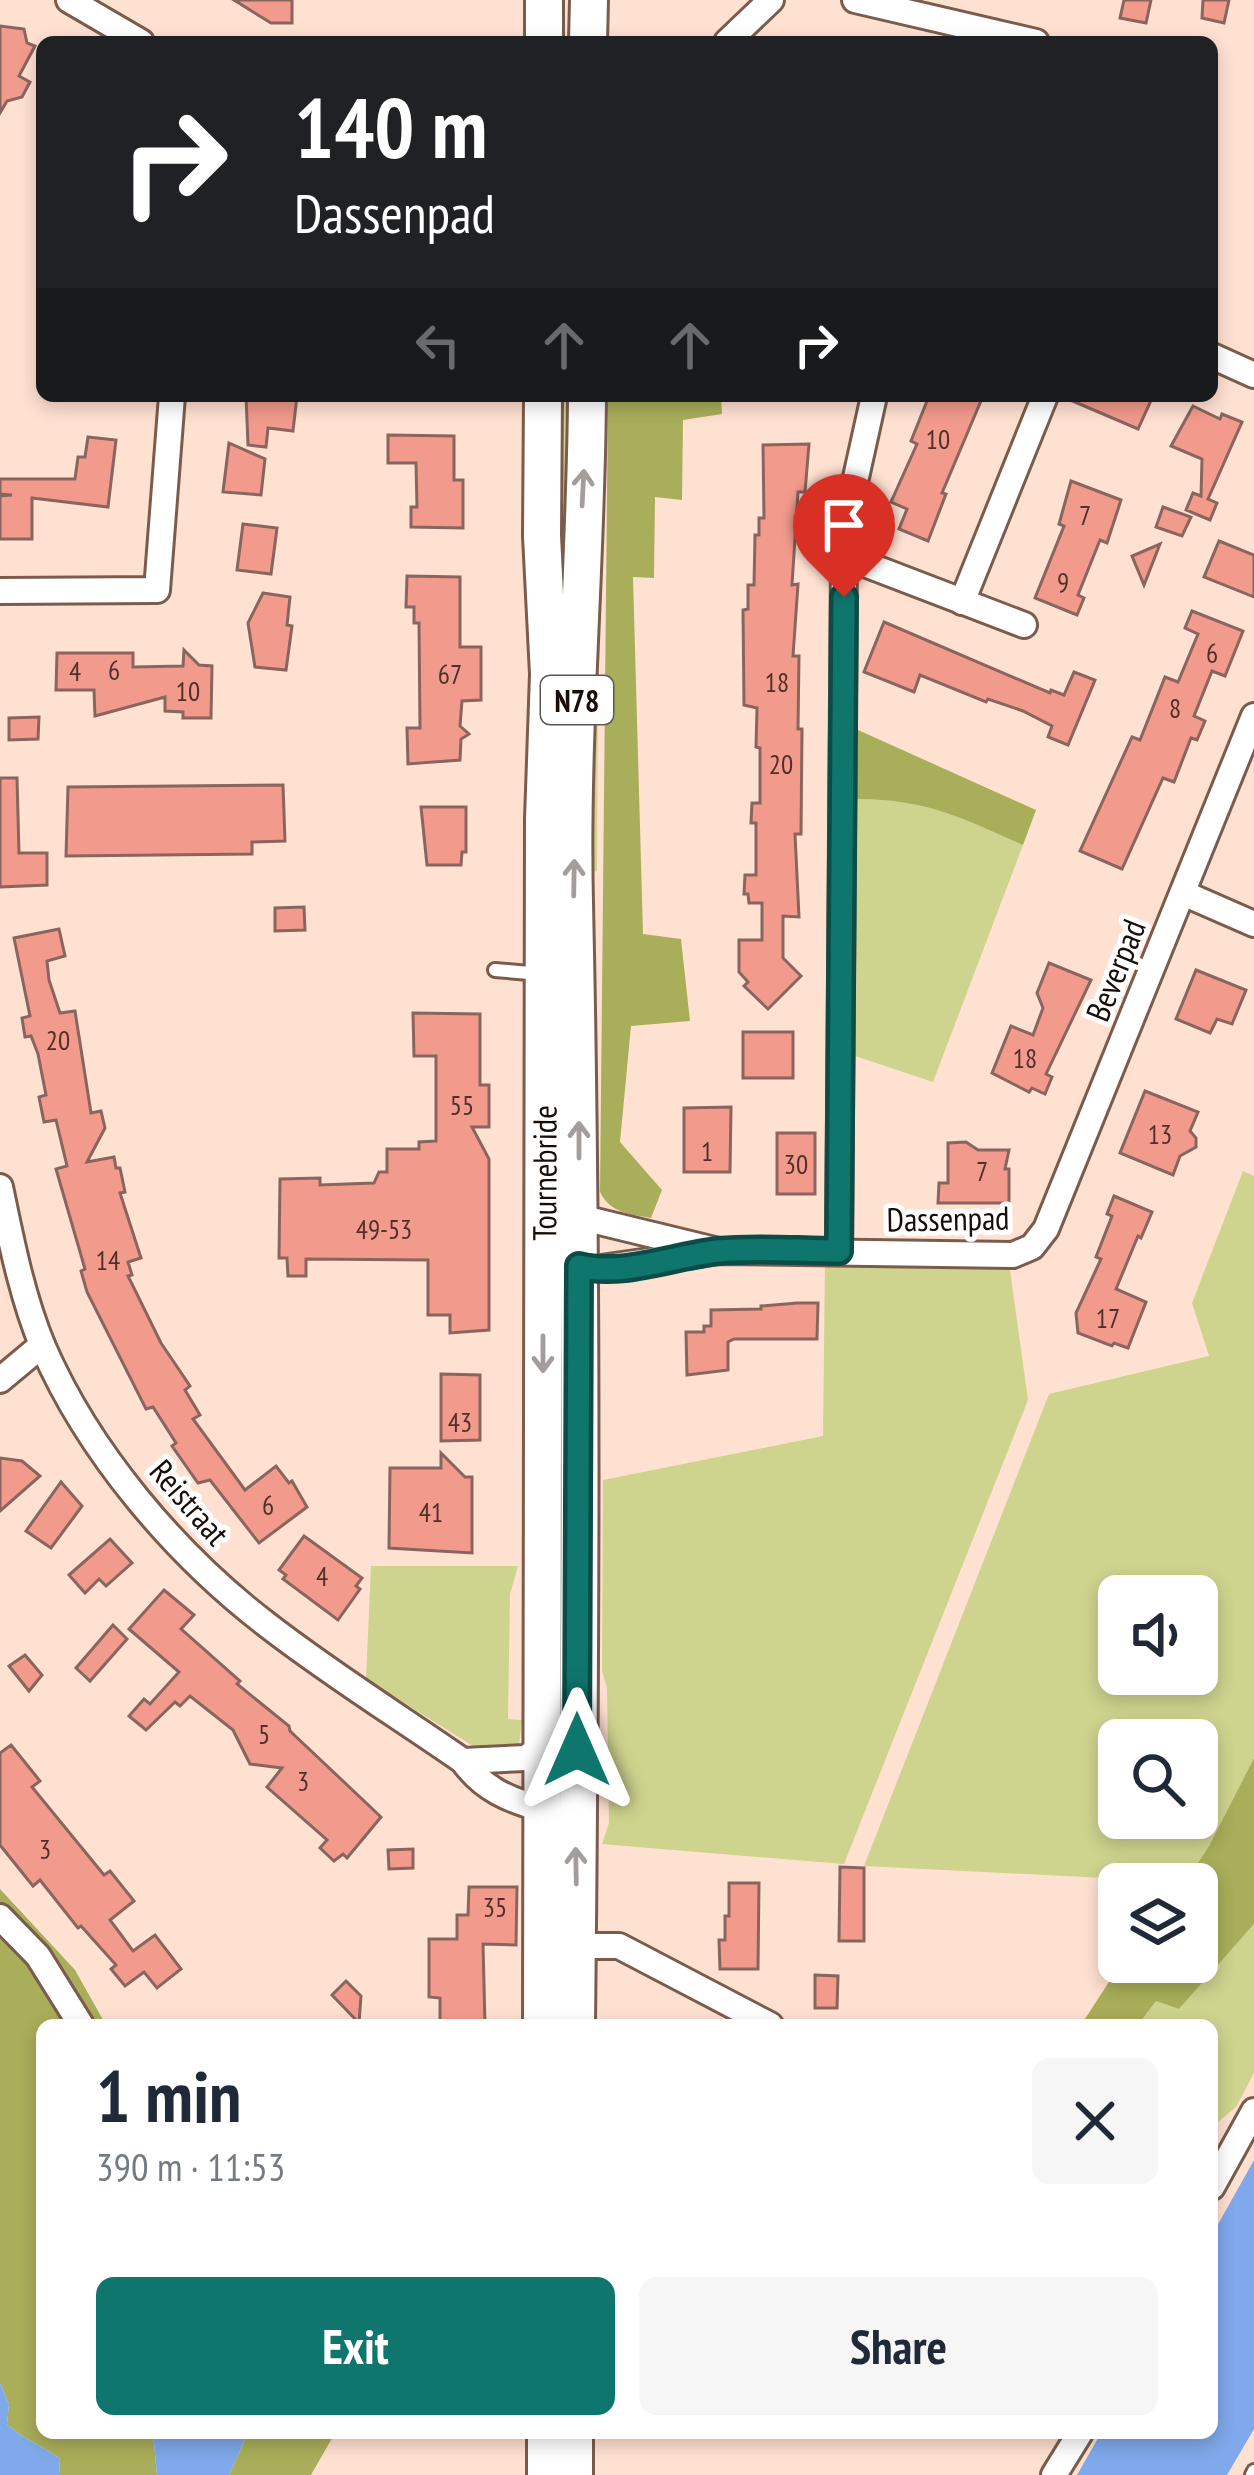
<!DOCTYPE html>
<meta charset="utf-8">
<style>
body{margin:0;font-family:"PT Sans Narrow",sans-serif;background:#f6f6f7;color:#1f2937;height:100vh;display:flex;flex-direction:column;font-size:45px;white-space:nowrap}
*{box-sizing:border-box;margin:0}
p{font-size:39px;color:#747a83}
.icon{flex:none;width:66px;height:66px;fill:none;stroke:currentColor;stroke-width:2;stroke-linecap:round;stroke-linejoin:round}
.map{position:relative;flex:1;overflow:hidden}
.sheet{position:absolute;left:36px;top:2019px;width:1182px;height:420px;display:flex;flex-direction:column;background:#fff;border-radius:18px;box-shadow:0 6px 18px #0003}
.sheet>*{flex:none}
.hud{position:absolute;left:36px;top:36px;width:1182px;height:366px;border-radius:18px;box-shadow:0 6px 18px #0003;background:#202124;color:#fff;overflow:hidden}
.controls{position:absolute;left:1098px;top:1575px;display:grid;gap:24px}
.controls a{display:grid;place-items:center;width:120px;height:120px;border-radius:18px;background:#fff;box-shadow:0 6px 18px #0003;font-size:60px}
.pin{position:absolute;display:grid;place-items:center;width:102px;height:102px;color:#fff;margin:-123px -51px;border-radius:50% 50% 50% 0;rotate:-45deg;box-shadow:0 0 12px #0007}
.pin .icon{rotate:45deg}
.me{position:absolute;width:132px;margin:-66px;rotate:0deg;stroke-linejoin:round;filter:drop-shadow(0 0 9px #0008)}
.turn{display:flex;align-items:center;gap:42px;height:252px;padding:0 60px;font-size:54px}
.turn .icon{width:156px;height:156px;stroke-width:2.5}
.turn b{display:block;font-size:84px;line-height:102px}
.lanes{display:flex;align-items:center;height:114px;padding:0 60px;background:#0003;justify-content:center;gap:60px;direction:ltr}
.lanes .off{opacity:.35}
.round{display:grid;place-items:center;flex:none;width:126px;height:126px;border-radius:18px;background:#f6f6f7}
.head{display:flex;align-items:center;justify-content:space-between;height:204px;padding:0 60px}
h1{font-size:72px;font-weight:600;line-height:90px}
.action{display:flex;gap:24px;margin-top:auto;padding:24px 60px}
.action a{flex:1;height:138px;border-radius:18px;background:#0f766e;color:#fff;font-size:48px;font-weight:600;line-height:138px;text-align:center}
.action a+a{background:#f6f6f7;color:#1f2937}
.map>svg:first-child{display:block}
.green{fill:#ced38e;fill-rule:evenodd}
.forest{fill:#a9ae5a}
.water{fill:#7fa9eb}
.building{fill:#f29b8d;stroke:#89655e;stroke-width:3}
.lines{fill:none;stroke-linecap:round;stroke-linejoin:round}
.lane-casing{stroke:#7b5c4c;stroke-width:18}
.street-casing{stroke:#7b5c4c;stroke-width:30}
.primary-casing{stroke:#7b5c4c;stroke-width:42}
.lane{stroke:#fff;stroke-width:12}
.street{stroke:#fff;stroke-width:24}
.primary{stroke:#fff;stroke-width:36}
.oneway{stroke:#a39e9c}
.route-casing{stroke:#0a4d48;stroke-width:30}
.route{stroke:#0f766e;stroke-width:21}
.labels{text-anchor:middle;dominant-baseline:central;stroke-width:10;stroke-linejoin:round;paint-order:stroke}
.number-label{font-size:27px;fill:#4f3028}
.shield{fill:#fff;stroke:#5e5651;stroke-width:3}
.shield-label{font-size:30px;font-weight:bold;fill:#190d07}
.street-label{font-size:33px;fill:#190d07;stroke:#fff}
</style>
<div class="map">
<svg width="1254" height="2475" viewBox="0 0 1254 2475">
<rect width="100%" height="100%" fill="#ffe1d2"/>
<g class="green">
<polygon points="553,396 573,396 568,557 555,555"/>
<polygon points="599,496 597,871 590,870 592,542"/>
<path d="M857 799C929 800 959 817 1023 845L933 1082 855 1056Z"/>
<path d="M1243 1171 1254 1176V1758L1209 1846 1185 1882 864 1866 1049 1394 1209 1356 1192 1303ZM1119 1596H1197V1674H1119ZM1119 1740H1197V1818H1119Z"/>
<polygon points="825,1263 1009,1263 1028,1400 844,1864 602,1844 609,1823 607,1688 602,1671 603,1480 823,1436"/>
<polygon points="371,1566 518,1566 510,1594 508,1719 522,1720 519,1746 503,1751 481,1751 366,1679"/>
<polygon points="1254,1924 1254,2073 1236,2107 1212,2127 1212,2025 1138,2025 1156,2001 1179,2009"/>
</g>
<g class="forest">
<path d="M608 396H721L722 414 683 420 682 500 655 497 654 578 633 577 643 934 681 939 690 1021 631 1026 620 1142 662 1190 651 1218C630 1214 610 1213 600 1192Z"/>
<path d="M858 730 1036 810 1023 845C959 817 929 800 857 799Z"/>
<polygon points="1254,1758 1254,1924 1179,2009 1156,2001 1138,2025 1081,2025 1122,1962 1197,1962 1197,1884 1184,1884 1209,1846"/>
<path d="M0 1889 75 1970 106 2025H42V2433H153L157 2475H59L60 2459C42 2445 24 2440 7 2424L9 2404 0 2383Z"/>
<polygon points="248,2433 335,2433 311,2475 229,2475"/>
</g>
<g class="water">
<polygon points="1254,2160 1254,2429 1227,2475 1077,2475 1101,2433 1212,2433 1212,2235"/>
<path d="M0 2383 9 2404 7 2424C24 2440 42 2445 60 2459L59 2475H0Z"/>
<polygon points="153,2433 248,2433 229,2475 157,2475"/>
</g>
<g class="building">
<polygon points="234,0 292,0 292,23 271,23"/>
<polygon points="1124,0 1151,0 1146,23 1120,18"/>
<polygon points="1203,0 1229,0 1224,23 1202,18"/>
<polygon points="0,26 24,29 27,43 35,46 19,76 30,82 22,97 7,101 0,113"/>
<polygon points="246,396 297,396 293,431 268,428 266,447 248,445"/>
<polygon points="929,396 983,396 942,493 946,494 928,541 899,529 907,509 891,502 917,444 911,441"/>
<polygon points="1061,396 1153,396 1138,429"/>
<polygon points="1193,406 1220,419 1222,414 1242,422 1208,499 1217,503 1210,520 1186,510 1193,493 1201,496 1202,459 1171,446"/>
<polygon points="388,435 454,436 454,480 463,480 463,528 411,527 411,507 417,507 416,463 388,463"/>
<polygon points="88,437 116,440 108,507 32,498 32,539 0,539 0,496 12,495 0,494 0,479 75,479 78,457 85,457"/>
<polygon points="229,443 265,459 261,495 223,492"/>
<polygon points="809,444 805,492 798,492 792,585 798,584 793,656 799,656 798,729 802,729 801,834 795,834 799,917 783,916 783,958 801,976 768,1009 744,986 748,982 739,972 739,940 762,940 762,903 749,903 748,894 744,894 745,875 756,875 756,823 751,823 752,803 760,803 760,748 756,747 757,708 744,705 743,610 748,609 748,585 754,585 755,535 759,535 759,518 764,518 763,445"/>
<polygon points="1071,481 1121,500 1107,543 1100,540 1078,595 1084,598 1077,615 1035,598 1064,526 1059,524"/>
<polygon points="1163,507 1191,517 1182,536 1156,527"/>
<polygon points="243,524 277,528 271,574 237,570"/>
<polygon points="1219,541 1254,555 1254,597 1204,577"/>
<polygon points="1160,544 1144,585 1132,556"/>
<polygon points="407,576 460,577 460,647 481,647 481,700 462,701 460,726 469,734 461,739 460,760 408,764 407,728 420,728 419,623 414,623 414,607 406,607"/>
<polygon points="263,593 290,597 287,625 292,626 286,670 255,667 248,623"/>
<polygon points="1192,611 1243,631 1225,676 1212,671 1194,716 1205,721 1197,740 1191,738 1174,782 1163,778 1122,869 1080,851 1132,737 1140,740 1165,677 1178,682 1198,634 1185,628"/>
<polygon points="884,622 1050,693 1051,690 1064,695 1074,672 1095,680 1068,745 1048,737 1052,726 1023,711 988,699 986,702 920,675 914,692 864,672"/>
<polygon points="184,650 199,665 212,666 211,718 183,718 183,712 165,711 165,697 95,716 94,690 56,690 57,653 133,653 133,667 183,666"/>
<polygon points="39,717 38,739 9,740 9,718"/>
<polygon points="0,778 17,778 19,853 47,853 47,885 0,887"/>
<polygon points="283,785 285,841 252,842 252,854 66,856 68,787"/>
<polygon points="421,807 466,807 466,852 462,852 461,865 427,865"/>
<polygon points="304,907 305,930 275,931 275,908"/>
<polygon points="59,929 65,956 47,961 49,980 60,1013 75,1011 91,1113 101,1111 105,1128 87,1162 114,1157 116,1168 120,1168 125,1192 120,1193 141,1258 128,1262 132,1275 128,1276 161,1343 190,1386 185,1390 200,1415 193,1419 245,1490 276,1466 289,1483 292,1481 307,1507 259,1543 210,1480 198,1483 172,1446 176,1443 153,1407 146,1409 87,1292 81,1271 85,1269 56,1169 67,1166 56,1120 44,1122 39,1097 46,1095 38,1054 31,1036 25,1037 22,1018 30,1016 14,938"/>
<polygon points="1049,963 1091,980 1046,1074 1052,1077 1045,1094 1032,1088 1029,1092 992,1073 1011,1026 1033,1035 1043,1008 1037,993"/>
<polygon points="1196,970 1246,990 1232,1024 1217,1019 1210,1033 1176,1019"/>
<polygon points="413,1013 480,1014 480,1085 489,1085 489,1127 472,1127 489,1159 489,1330 450,1333 450,1315 428,1315 428,1260 306,1259 306,1276 288,1276 287,1258 279,1258 280,1179 320,1178 320,1185 374,1183 379,1172 387,1172 387,1149 419,1149 419,1142 436,1141 436,1056 414,1056"/>
<rect x="743" y="1032" width="50" height="46"/>
<polygon points="1145,1091 1198,1112 1190,1131 1196,1138 1196,1147 1180,1156 1173,1175 1120,1153"/>
<polygon points="731,1107 730,1172 684,1172 684,1108"/>
<rect x="777" y="1133" width="38" height="61"/>
<polygon points="966,1142 978,1150 1009,1150 1005,1169 1009,1169 1009,1203 938,1203 939,1183 948,1183 948,1143"/>
<polygon points="1114,1196 1152,1212 1141,1238 1138,1236 1116,1289 1146,1302 1128,1348 1114,1343 1112,1346 1078,1333 1076,1313 1101,1259 1096,1257 1112,1216 1107,1214"/>
<polygon points="797,1303 818,1303 817,1339 734,1339 728,1342 728,1370 687,1375 686,1332 704,1332 704,1326 711,1326 711,1310 761,1309 761,1306"/>
<polygon points="441,1374 480,1375 480,1440 441,1441"/>
<polygon points="441,1453 465,1477 472,1477 472,1553 389,1548 390,1468 441,1468"/>
<polygon points="0,1458 22,1461 40,1476 0,1511"/>
<polygon points="61,1482 82,1506 51,1548 26,1531"/>
<polygon points="304,1536 362,1578 356,1586 360,1589 338,1620 283,1579 286,1575 279,1570"/>
<polygon points="110,1539 132,1563 106,1586 99,1579 85,1593 69,1575"/>
<polygon points="164,1590 194,1615 181,1629 240,1681 237,1684 289,1726 290,1731 381,1817 347,1858 343,1854 334,1861 320,1848 327,1840 267,1787 282,1768 250,1764 233,1730 190,1696 180,1706 175,1702 146,1730 129,1716 144,1699 150,1704 179,1672 129,1629"/>
<polygon points="113,1625 127,1639 90,1681 76,1668"/>
<polygon points="25,1655 42,1675 29,1691 9,1666"/>
<polygon points="11,1745 40,1781 32,1787 104,1875 110,1871 134,1901 110,1920 133,1951 155,1935 181,1969 157,1988 144,1972 125,1986 111,1969 116,1965 81,1926 78,1928 40,1880 33,1886 0,1845 0,1753"/>
<polygon points="413,1849 413,1868 389,1869 388,1850"/>
<polygon points="840,1867 864,1868 864,1941 839,1941"/>
<polygon points="729,1883 759,1883 758,1969 720,1969 719,1940 725,1940 725,1916 729,1916"/>
<polygon points="469,1887 517,1887 516,1945 483,1944 485,2025 440,2025 440,1998 429,1997 429,1939 457,1939 457,1915 468,1915"/>
<polygon points="815,1975 838,1976 837,2008 815,2008"/>
<polygon points="346,1981 361,1996 359,2023 332,1995"/>
</g>
<g class="lines">
<g class="lane-casing">
<g id="lane">
<polyline points="495,970 541,974"/>
<polyline points="1252,2475 1254,2471"/>
</g>
</g>
<g class="street-casing">
<g id="street">
<polyline points="69,0 141,42"/>
<polyline points="855,0 1036,42"/>
<polyline points="727,42 771,0"/>
<polyline points="1212,356 1254,375"/>
<polyline points="844,556 1024,625"/>
<polyline points="0,591 157,590 172,396"/>
<polyline points="962,602 1045,396"/>
<polyline points="1183,893 1254,924"/>
<path d="M0 1187C11 1240 22 1297 43 1347 89 1453 175 1554 266 1624 329 1673 398 1716 463 1761 483 1789 509 1800 542 1809"/>
<polyline points="567,1224 579,1217 719,1251"/>
<polyline points="839,1251 844,556 849,509 874,396"/>
<polyline points="568,1257 579,1266 594,1269 719,1251 1013,1255 1032,1247 1046,1229 1254,716"/>
<polyline points="0,1380 42,1345"/>
<polyline points="463,1761 526,1758 541,1747"/>
<polyline points="0,1917 38,1956 81,2025"/>
<polyline points="568,1953 577,1946 619,1946 770,2025"/>
<polyline points="1212,2187 1254,2111"/>
<polyline points="1054,2475 1080,2433"/>
</g>
</g>
<g class="primary-casing">
<g id="primary">
<polyline points="544,42 544,0"/>
<polyline points="588,42 589,0"/>
<path id="s1" d="M542 2025 544 819 549 674 542 536 543 396"/>
<path d="M576 2025C580 1651 582 1276 574 903 570 734 586 565 587 396"/>
<polyline points="546,2475 546,2433"/>
<polyline points="574,2475 574,2433"/>
</g>
</g>
<use href="#lane" class="lane"/>
<use href="#street" class="street"/>
<use href="#primary" class="primary"/>
</g>
<defs><path id="oneway-shaft" d="M-6 0H5M1.5-3L5.5 0L1.5 3" fill="none" stroke-width="1.6" stroke-linecap="round" stroke-linejoin="round" transform="scale(3)"/></defs>
<g class="oneway">
<use href="#oneway-shaft" transform="translate(583 488) rotate(-87)"/>
<use href="#oneway-shaft" transform="translate(574 878) rotate(-89)"/>
<use href="#oneway-shaft" transform="translate(579 1140) rotate(-90)"/>
<use href="#oneway-shaft" transform="translate(543 1354) rotate(90)"/>
<use href="#oneway-shaft" transform="translate(576 1866) rotate(-91)"/>
</g>
<g class="lines">
<g class="route-casing">
<path id="route" d="M577 1750 579 1266C623 1277 673 1256 718 1251 757 1247 799 1251 839 1251L844 597"/>
</g>
<use href="#route" class="route"/>
</g>
<g class="labels">
<g class="number-label">
<text x="938" y="439">10</text>
<text x="1085" y="515">7</text>
<text x="1063" y="582">9</text>
<text x="1212" y="653">6</text>
<text x="114" y="670">6</text>
<text x="75" y="671">4</text>
<text x="450" y="674">67</text>
<text x="777" y="682">18</text>
<text x="188" y="691">10</text>
<text x="1175" y="708">8</text>
<text x="781" y="764">20</text>
<text x="58" y="1040">20</text>
<text x="1025" y="1058">18</text>
<text x="462" y="1105">55</text>
<text x="1160" y="1134">13</text>
<text x="707" y="1151">1</text>
<text x="796" y="1164">30</text>
<text x="982" y="1171">7</text>
<text x="384" y="1229">49-53</text>
<text x="108" y="1260">14</text>
<text x="1108" y="1318">17</text>
<text x="460" y="1422">43</text>
<text x="268" y="1505">6</text>
<text x="431" y="1512">41</text>
<text x="322" y="1576">4</text>
<text x="264" y="1734">5</text>
<text x="303" y="1781">3</text>
<text x="45" y="1849">3</text>
<text x="495" y="1907">35</text>
</g>
<rect class="shield" x="541" y="676" width="72" height="48" rx="9"/>
<g class="shield-label">
<text x="577" y="700">N78</text>
</g>
<g class="street-label">
<text transform="translate(1115 970) rotate(-68)">Beverpad</text>
<text stroke="none"><textPath href="#s1" startOffset="852">Tournebride</textPath></text>
<text transform="translate(948 1218) rotate(-1)">Dassenpad</text>
<text transform="translate(190 1502) rotate(49)">Reistraat</text>
</g>
</g>
</svg>
<div class="controls">
<a><svg class="icon" aria-label="sound" viewBox="0 0 24 24"><path d="M4 9h4l5-4v14l-5-4H4zM17 9q2 3 0 6"/></svg></a>
<a><svg class="icon" aria-label="search" viewBox="0 0 24 24"><circle cx="10" cy="10" r="6"/><path d="M15 15l6 6"/></svg></a>
<a><svg class="icon" aria-label="layers" viewBox="0 0 24 24"><path d="M12 4l9 5-9 5-9-5zM3 14l9 5 9-5"/></svg></a>
</div>
<div class="pin" style="left:844px;top:597px;background:#d93025"><svg class="icon" aria-label="arrive" viewBox="0 0 24 24"><path d="M6 21V4h12l-3 4 3 4H6"/></svg></div>
<svg class="me" style="left:577px;top:1750px" viewBox="-20 -20 40 40"><path d="M0-17L14 15 0 8-14 15z" fill="#0f766e" stroke="#fff" stroke-width="4"/></svg>
<div class="hud">
<div class="turn"><svg class="icon" aria-label="right" viewBox="0 0 24 24"><path d="M7 20v-9h11M14 6l5 5-5 5"/></svg><div><b>140 m</b>Dassenpad</div></div>
<div class="lanes"><svg class="icon off" aria-label="left" viewBox="0 0 24 24"><path d="M17 20v-9H6M10 6l-5 5 5 5"/></svg><svg class="icon off" aria-label="ahead" viewBox="0 0 24 24"><path d="M12 20V5M6 11l6-6 6 6"/></svg><svg class="icon off" aria-label="ahead" viewBox="0 0 24 24"><path d="M12 20V5M6 11l6-6 6 6"/></svg><svg class="icon" aria-label="right" viewBox="0 0 24 24"><path d="M7 20v-9h11M14 6l5 5-5 5"/></svg></div>
</div>
<section class="sheet">
<div class="head"><div><h1>1 min</h1><p>390 m · 11:53</p></div><a class="round"><svg class="icon" aria-label="close" viewBox="0 0 24 24"><path d="M6 6l12 12M18 6L6 18"/></svg></a></div>
<div class="action"><a>Exit</a><a>Share</a></div>
</section>
</div>
